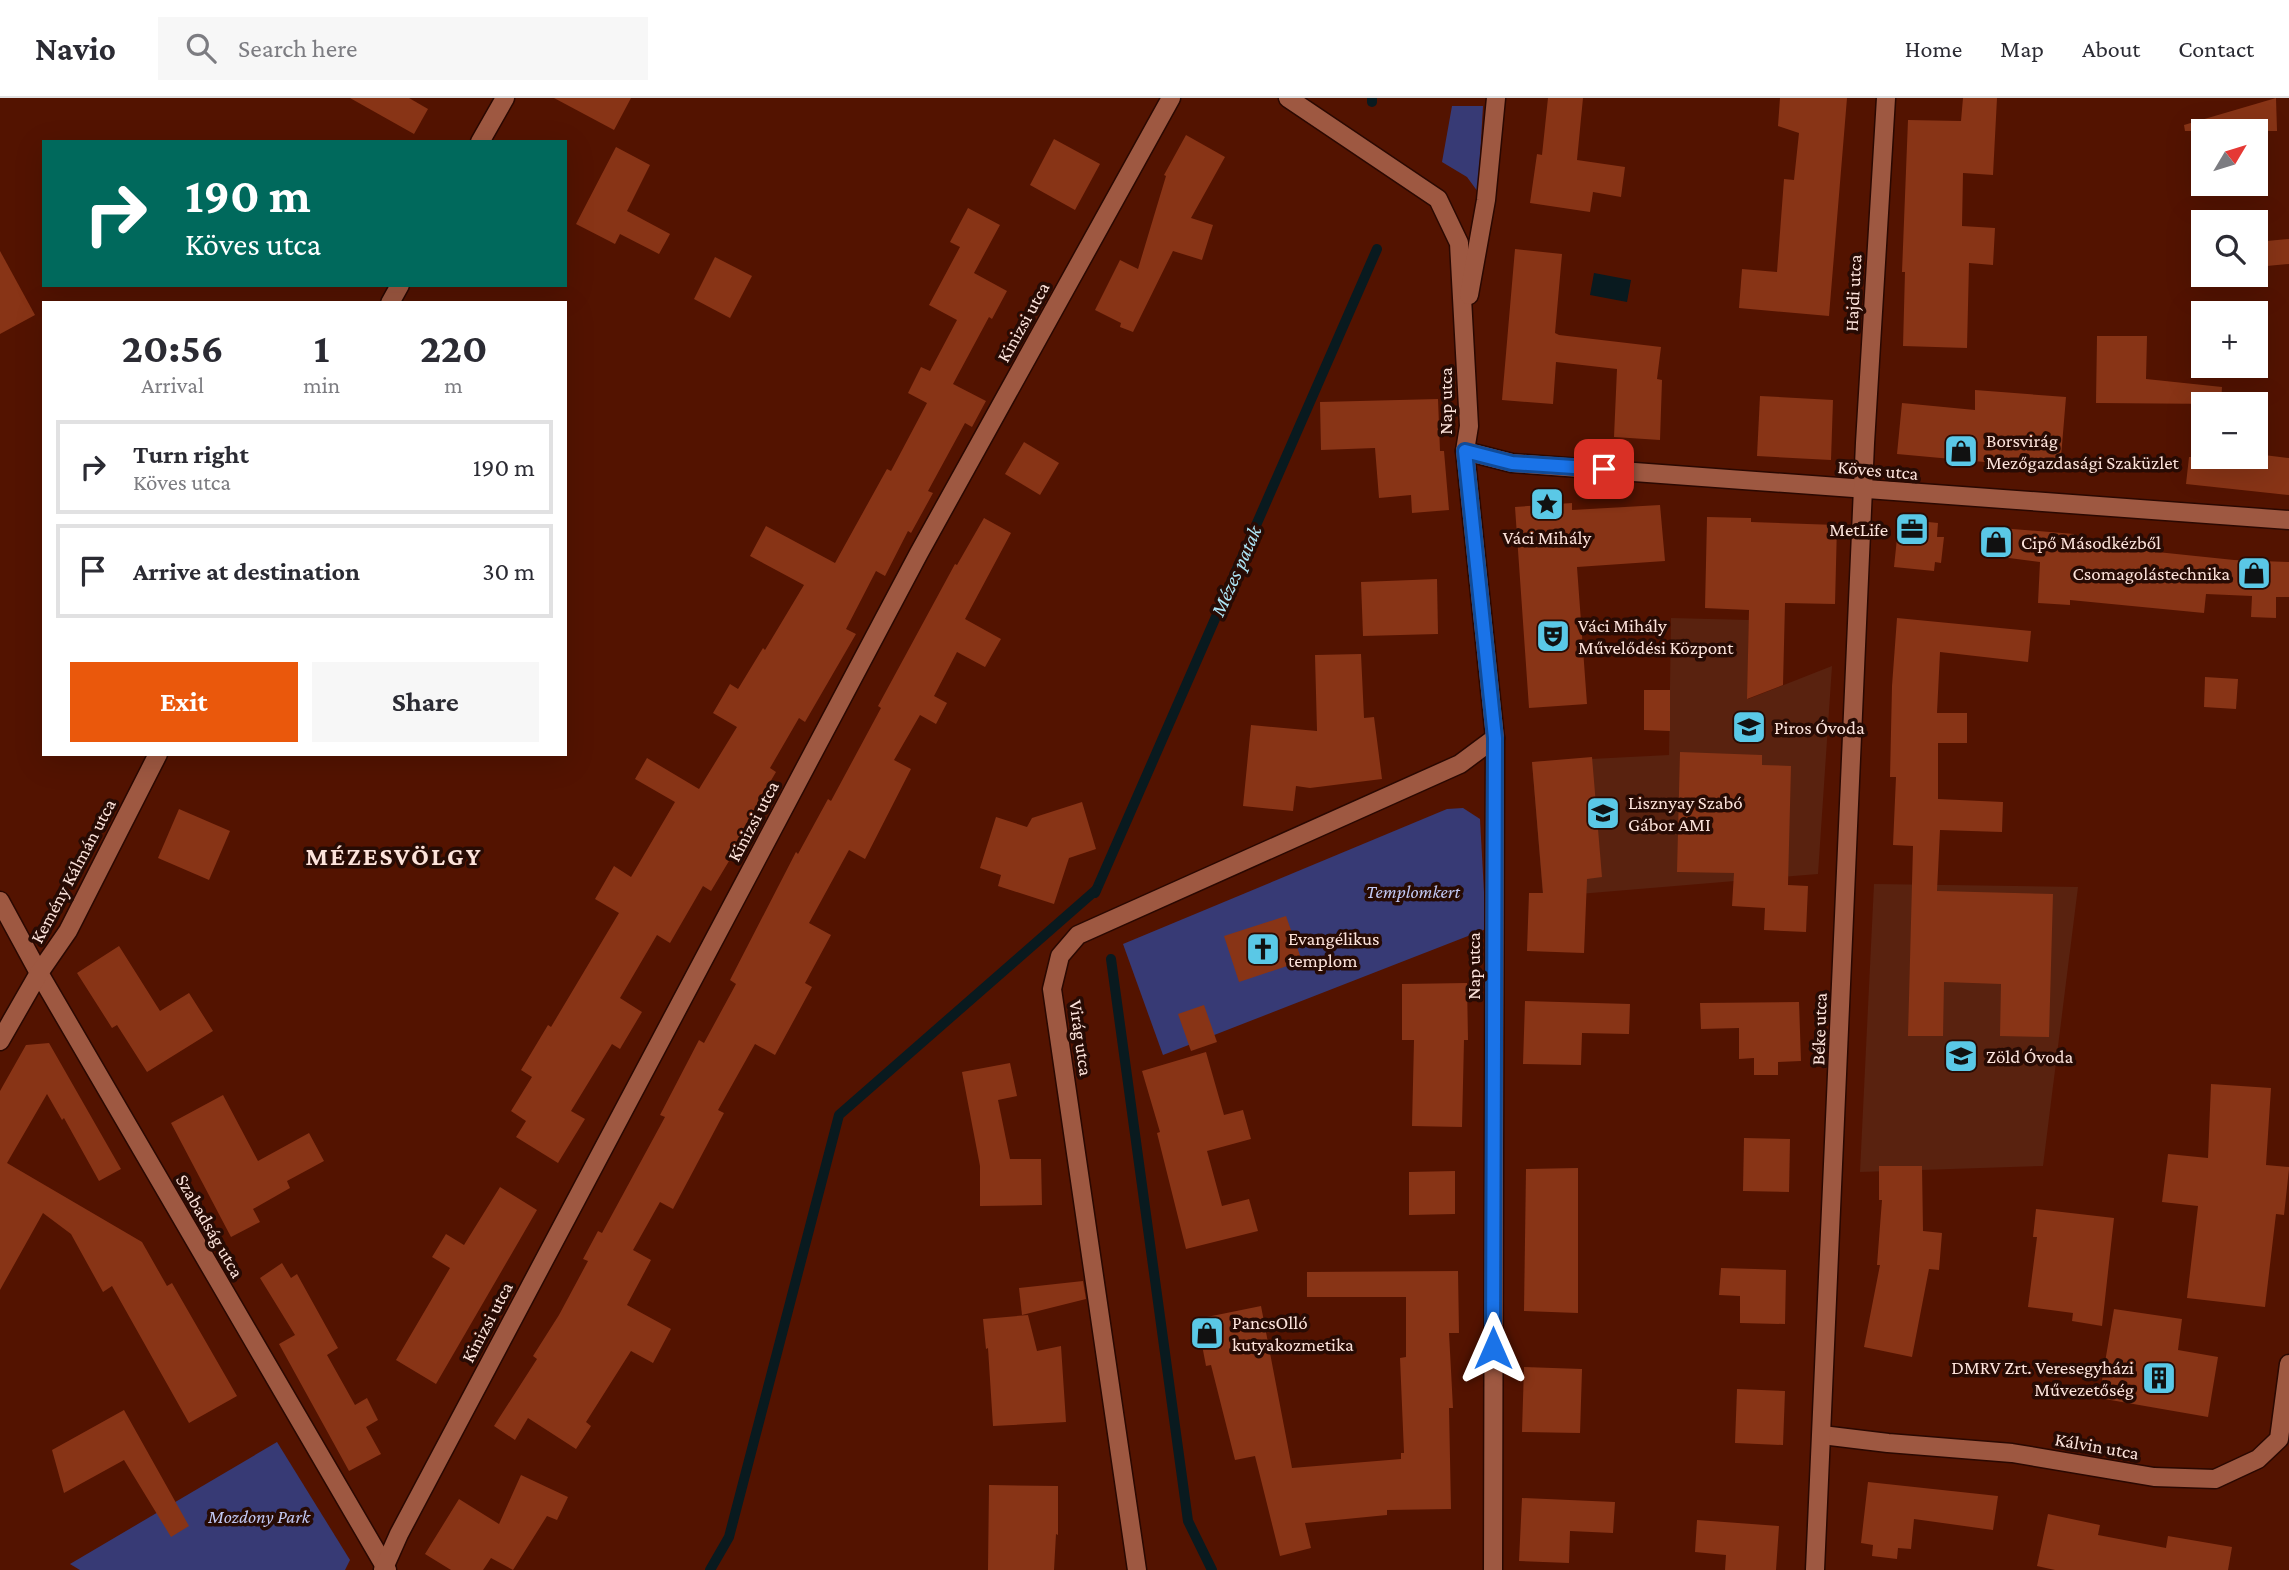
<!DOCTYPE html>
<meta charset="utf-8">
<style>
body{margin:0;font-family:"Crimson Pro",serif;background:#f7f7f7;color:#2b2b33;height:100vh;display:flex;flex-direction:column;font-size:26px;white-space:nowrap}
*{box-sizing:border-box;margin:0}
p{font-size:23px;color:#7c7c81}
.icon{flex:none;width:38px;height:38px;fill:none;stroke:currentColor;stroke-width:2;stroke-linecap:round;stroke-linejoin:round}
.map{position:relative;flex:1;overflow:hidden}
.details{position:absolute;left:42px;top:203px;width:525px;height:455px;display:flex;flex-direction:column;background:#fff;border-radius:0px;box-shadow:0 7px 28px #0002}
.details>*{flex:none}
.banner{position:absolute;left:42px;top:42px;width:525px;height:147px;border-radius:0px;box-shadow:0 7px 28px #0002;background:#00695c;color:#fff;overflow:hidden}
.needle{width:46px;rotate:52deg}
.buttons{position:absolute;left:2191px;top:21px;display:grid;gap:14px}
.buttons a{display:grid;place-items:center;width:77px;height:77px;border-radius:0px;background:#fff;box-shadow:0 7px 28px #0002;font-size:35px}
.pin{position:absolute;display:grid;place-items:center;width:60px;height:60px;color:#fff;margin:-30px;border-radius:14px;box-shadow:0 4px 10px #0006}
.me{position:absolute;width:77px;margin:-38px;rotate:0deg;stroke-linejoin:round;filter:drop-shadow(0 0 5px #0008)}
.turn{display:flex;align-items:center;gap:24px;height:147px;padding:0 28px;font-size:32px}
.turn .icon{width:91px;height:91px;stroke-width:2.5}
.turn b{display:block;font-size:49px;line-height:60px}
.eta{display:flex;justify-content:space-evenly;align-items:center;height:119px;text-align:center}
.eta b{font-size:42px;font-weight:700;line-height:49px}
.primary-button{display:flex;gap:14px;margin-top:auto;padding:14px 28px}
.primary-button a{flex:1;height:80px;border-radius:0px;background:#ea580c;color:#fff;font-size:28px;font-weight:700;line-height:80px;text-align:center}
.primary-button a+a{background:#f7f7f7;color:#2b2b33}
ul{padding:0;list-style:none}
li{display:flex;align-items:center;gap:21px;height:94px;margin:0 14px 10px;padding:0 14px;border:4px solid #e1e1e2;border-radius:0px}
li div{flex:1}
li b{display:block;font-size:26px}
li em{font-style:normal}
header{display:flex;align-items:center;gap:42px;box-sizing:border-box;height:98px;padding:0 35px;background:#fff;border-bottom:2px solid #e1e1e2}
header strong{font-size:33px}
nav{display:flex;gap:38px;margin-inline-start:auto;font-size:24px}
.search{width:490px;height:63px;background:#f7f7f7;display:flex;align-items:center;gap:18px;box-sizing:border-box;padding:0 24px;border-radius:0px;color:#7c7c81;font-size:26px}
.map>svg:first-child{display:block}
.built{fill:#59220f}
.green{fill:#373a75}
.water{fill:#091a1f}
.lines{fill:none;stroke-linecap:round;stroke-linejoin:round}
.stream{stroke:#091a1f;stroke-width:10}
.building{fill:#883416}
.street-casing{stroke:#2a0801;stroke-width:21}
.street{stroke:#9e5841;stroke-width:18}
.route-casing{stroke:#114b97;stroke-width:18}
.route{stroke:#1a73e8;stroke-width:12}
.labels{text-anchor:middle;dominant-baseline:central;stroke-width:7;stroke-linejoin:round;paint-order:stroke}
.street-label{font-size:19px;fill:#fce3db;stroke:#270b04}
.poi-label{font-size:19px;fill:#fce3db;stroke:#270b04;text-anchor:start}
.park-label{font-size:19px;font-style:italic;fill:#c2c9f4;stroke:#270b04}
.water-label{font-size:21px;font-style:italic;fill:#ade4f5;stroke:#270b04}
.district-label{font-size:26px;font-weight:bold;letter-spacing:2px;fill:#fce3db;stroke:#270b04}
</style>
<header>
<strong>Navio</strong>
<div class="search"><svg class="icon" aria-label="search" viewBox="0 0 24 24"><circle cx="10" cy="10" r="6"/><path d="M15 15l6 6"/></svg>Search here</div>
<nav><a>Home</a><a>Map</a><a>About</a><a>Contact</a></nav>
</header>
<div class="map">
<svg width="2289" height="1472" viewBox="0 0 2289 1472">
<rect width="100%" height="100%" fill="#531300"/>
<g class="built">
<polygon points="1671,520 1749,522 1748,601 1832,568 1818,776 1543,799 1532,664 1669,657"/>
<polygon points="1874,786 2078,789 2043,1068 1860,1074"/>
</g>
<g class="green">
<polygon points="1452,8 1483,8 1478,94 1467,79 1442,64"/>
<polygon points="1463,710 1480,721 1486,831 1163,957 1123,846 1447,711"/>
<polygon points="277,1344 350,1462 345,1472 80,1472 70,1466"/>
</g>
<polygon class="water" points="1594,175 1631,182 1627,204 1590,197"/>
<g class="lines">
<g class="stream">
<polyline points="1372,4 1372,0"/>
<polyline points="1095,795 1377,151"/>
<polyline points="1111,861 1188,1423 1212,1472"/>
<polyline points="710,1472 729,1439 839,1017 1096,792"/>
</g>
</g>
<g class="building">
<polygon points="350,0 409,0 428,11 414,36"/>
<polygon points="554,0 631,0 614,32"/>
<polygon points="1548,0 1583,0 1577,62 1625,69 1621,99 1593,94 1590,114 1530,105 1537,56 1542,57"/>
<polygon points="1780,0 1847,0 1829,218 1739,210 1742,171 1777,174 1784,81 1794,82 1799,35 1778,28"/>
<polygon points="1963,0 1997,0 1993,77 1963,75 1962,128 1995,130 1993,167 1969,165 1967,250 1903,248 1905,174 1902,174 1908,22 1961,23"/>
<polygon points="2276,0 2277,33 2185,33 2184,27"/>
<polygon points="1186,37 1225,59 1191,120 1213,127 1202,162 1173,153 1133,234 1120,229 1121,225 1095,212 1120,162 1138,171 1166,78 1164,77"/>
<polygon points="1054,41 1100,66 1075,112 1030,87"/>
<polygon points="616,49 650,67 627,113 670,136 659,156 620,136 615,146 576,126"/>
<polygon points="968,110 1000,127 974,175 1007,193 992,221 989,219 953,286 986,303 972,329 965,325 928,393 933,395 911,435 908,433 885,478 876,473 846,531 856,536 805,624 799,620 770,670 776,674 749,720 753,723 711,793 703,788 670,845 657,837 620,900 642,914 620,951 612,946 571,1013 585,1021 558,1065 516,1039 526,1023 511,1013 532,979 521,972 548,927 551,929 619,815 595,801 614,768 631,779 675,704 635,681 647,660 699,691 737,629 713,615 730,586 738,591 763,550 765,552 804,487 750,458 766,428 835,465 887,371 891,373 927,305 908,295 921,269 930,273 957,222 929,207 960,149 950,144"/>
<polygon points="2289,141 2289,166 2256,169 2256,144"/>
<polygon points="1515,151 1562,156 1555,235 1559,237 1661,249 1657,281 1662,282 1660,342 1614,339 1617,271 1556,264 1553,306 1502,302"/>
<polygon points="0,153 35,217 0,236"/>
<polygon points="715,159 752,178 730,220 694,201"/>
<polygon points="2097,238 2147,238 2146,281 2222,289 2221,306 2096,305"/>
<polygon points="1975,292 2066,299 2060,371 1897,356 1902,305 1975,312"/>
<polygon points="1760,298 1833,302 1831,362 1757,358"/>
<polygon points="1438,301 1440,353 1444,353 1449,412 1412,415 1411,397 1379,400 1375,350 1321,352 1320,304"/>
<polygon points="1024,344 1059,365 1040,397 1005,376"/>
<polygon points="2256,356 2289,360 2289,397 2186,386 2189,359 2256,359"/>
<polygon points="1572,405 1572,412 1660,407 1665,463 1577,469 1587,606 1529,610 1515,409"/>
<polygon points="1707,419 1751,420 1751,424 1837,427 1835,506 1785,505 1783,587 1747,601 1749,512 1705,510"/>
<polygon points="984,420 1011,435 965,521 1001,541 985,569 957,554 934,598 947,605 936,626 920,617 894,662 911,671 865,761 849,752 809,825 831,837 805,885 812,889 775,957 755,946 718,1012 724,1015 673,1111 660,1104 633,1152 651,1162 627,1207 671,1231 653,1265 631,1253 586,1324 591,1328 576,1351 528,1320 515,1342 494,1328 537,1261 533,1258 559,1217 588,1163 583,1161 598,1133 602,1135 665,1019 660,1017 699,942 704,945 736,886 730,882 796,754 798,756 828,701 831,703 881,610 878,608 955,466 957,467"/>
<polygon points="1899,421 1938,425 1937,439 1944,439 1941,465 1935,464 1934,473 1894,469"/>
<polygon points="1988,429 2074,436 2074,444 2138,452 2234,462 2289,464 2289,499 2276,499 2276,520 2251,519 2252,498 2206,496 2204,515 2070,502 2070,507 2038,505 2040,464 1986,457"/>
<polygon points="1437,481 1438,536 1363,538 1361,484"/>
<polygon points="1897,520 2031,533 2028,564 1940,554 1937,615 1967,615 1967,645 1938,645 1938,701 2003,704 2002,734 1940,732 1937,793 2053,796 2049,939 2000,938 2001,886 1944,884 1943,938 1908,938 1913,748 1893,747 1896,679 1890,679 1892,588"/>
<polygon points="1361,556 1364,620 1374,619 1382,681 1310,690 1296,688 1293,713 1243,708 1251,627 1317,633 1315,557"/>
<polygon points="2205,579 2238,581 2236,611 2204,609"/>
<polygon points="1644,592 1670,592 1670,633 1644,632"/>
<polygon points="1680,654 1762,657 1762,667 1791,668 1788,787 1808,788 1806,834 1764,832 1765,810 1732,808 1734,775 1677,774"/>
<polygon points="1592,659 1602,779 1587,781 1584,855 1527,853 1529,795 1543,795 1532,664"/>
<polygon points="1082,704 1096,751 1069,760 1054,806 998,788 1001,777 980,770 996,719 1027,729 1032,720"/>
<polygon points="179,711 230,733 209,782 158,760"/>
<polygon points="1286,818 1302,863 1239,884 1224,838"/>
<polygon points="119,848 160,913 189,895 213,933 147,974 117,927 112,930 77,875"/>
<polygon points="1467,885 1468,942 1464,942 1462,1029 1412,1028 1414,942 1402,942 1402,886"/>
<polygon points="1525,903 1630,906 1629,936 1582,935 1581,967 1523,966"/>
<polygon points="1799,904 1801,963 1778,964 1778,977 1754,977 1754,960 1739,961 1739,930 1701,931 1700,905"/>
<polygon points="1204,907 1217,944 1191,953 1178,916"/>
<polygon points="49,945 121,1071 99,1083 64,1020 62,1022 47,996 7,1065 142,1144 167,1188 172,1185 237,1298 189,1325 112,1188 103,1194 71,1136 43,1115 0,1192 0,993 26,947"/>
<polygon points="1206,954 1224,1017 1243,1012 1251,1041 1207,1053 1222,1108 1249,1101 1258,1133 1186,1151 1157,1035 1160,1034 1142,973"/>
<polygon points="1010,965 1017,998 998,1002 1010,1061 1041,1061 1042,1107 980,1108 980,1068 962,974"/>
<polygon points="2211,986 2271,990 2266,1067 2289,1069 2289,1071 2284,1117 2276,1116 2265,1209 2187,1200 2198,1108 2162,1104 2168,1056 2208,1060"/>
<polygon points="223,997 258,1063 309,1035 324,1063 287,1083 290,1090 253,1111 260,1124 231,1139 171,1025"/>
<polygon points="1744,1040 1790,1041 1789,1094 1743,1093"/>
<polygon points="1879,1068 1922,1068 1923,1133 1942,1135 1939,1172 1929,1171 1912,1259 1864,1249 1880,1167 1877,1167 1882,1102 1879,1102"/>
<polygon points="1578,1070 1578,1215 1524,1213 1526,1071"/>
<polygon points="1455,1073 1455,1116 1409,1117 1409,1074"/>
<polygon points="500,1089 537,1112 436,1286 396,1262 450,1170 432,1159 446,1136 464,1147"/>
<polygon points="2036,1111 2114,1120 2102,1228 2072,1223 2073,1215 2028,1209 2037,1139 2033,1139"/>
<polygon points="282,1165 291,1180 297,1176 338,1250 327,1257 355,1307 367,1300 378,1322 366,1329 381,1356 349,1373 279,1246 295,1237 260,1180"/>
<polygon points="1721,1170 1786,1172 1785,1226 1740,1225 1740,1198 1719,1197"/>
<polygon points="1458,1173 1459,1235 1449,1235 1453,1310 1449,1310 1451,1411 1387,1412 1387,1417 1305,1425 1311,1450 1280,1458 1255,1358 1235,1362 1211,1267 1206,1268 1197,1221 1261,1208 1292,1370 1401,1361 1401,1355 1404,1355 1400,1260 1406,1259 1406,1199 1307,1199 1307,1174"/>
<polygon points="1083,1183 1086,1201 1022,1217 1019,1190"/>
<polygon points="2114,1211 2182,1221 2178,1252 2218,1259 2208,1319 2099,1300"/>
<polygon points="1028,1217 1037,1253 1061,1248 1066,1324 993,1328 988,1250 986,1251 983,1221"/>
<polygon points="1524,1269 1582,1271 1580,1335 1522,1334"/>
<polygon points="1737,1291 1785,1293 1783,1347 1735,1345"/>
<polygon points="124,1312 189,1428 171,1439 124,1362 64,1395 52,1352"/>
<polygon points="521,1377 568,1399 557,1422 547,1418 513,1472 491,1460 483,1472 451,1472 425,1456 459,1401 499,1426"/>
<polygon points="1868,1384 1998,1398 1993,1432 1914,1421 1911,1451 1898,1450 1897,1461 1872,1458 1873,1447 1861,1445"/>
<polygon points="989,1387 1058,1388 1058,1437 1056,1436 1054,1472 988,1472"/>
<polygon points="1522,1400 1615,1404 1613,1435 1570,1433 1569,1465 1519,1463"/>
<polygon points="2048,1416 2100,1427 2098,1437 2166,1450 2168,1438 2232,1449 2228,1472 2055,1472 2037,1468"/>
<polygon points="1697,1422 1779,1428 1776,1472 1725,1472 1726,1457 1695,1454"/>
</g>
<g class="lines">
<g class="street-casing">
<g id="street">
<polyline points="1288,0 1438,101 1459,145 1469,328 1465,353 1495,640 1493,1472"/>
<polyline points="480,44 505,0"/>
<polyline points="1469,197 1486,102 1496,0"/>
<polyline points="390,205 400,187"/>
<polyline points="1465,353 1512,365 2289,422"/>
<polyline points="0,803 39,875 387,1472"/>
<polyline points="0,943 39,875 68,833 158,656"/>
<polyline points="1822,1337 1888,1345 2012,1355 2154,1379 2215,1381 2258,1361 2279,1341 2289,1266"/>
<polyline points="383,1472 399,1436 919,455 1171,0"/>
<polyline points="1137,1472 1052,891 1060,858 1078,837 1460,666 1495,640"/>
<polyline points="1815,1472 1865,345 1886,0"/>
</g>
</g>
<use href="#street" class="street"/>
</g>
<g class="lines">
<g class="route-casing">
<polyline id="route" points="1493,1250 1495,640 1465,353 1512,365 1604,371"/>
</g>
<use href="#route" class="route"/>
</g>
<defs>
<g id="shop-square" transform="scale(1.75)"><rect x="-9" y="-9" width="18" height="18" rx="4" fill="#5ac8e6" stroke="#270b04"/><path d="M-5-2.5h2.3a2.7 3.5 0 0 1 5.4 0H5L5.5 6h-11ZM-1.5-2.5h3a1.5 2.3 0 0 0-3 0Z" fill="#111"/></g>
<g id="sight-square" transform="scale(1.75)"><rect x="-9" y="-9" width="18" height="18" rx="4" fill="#5ac8e6" stroke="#270b04"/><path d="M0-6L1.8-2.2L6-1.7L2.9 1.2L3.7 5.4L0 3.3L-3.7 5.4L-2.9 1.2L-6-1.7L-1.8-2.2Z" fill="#111"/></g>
<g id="office-square" transform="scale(1.75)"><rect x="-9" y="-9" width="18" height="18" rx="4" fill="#5ac8e6" stroke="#270b04"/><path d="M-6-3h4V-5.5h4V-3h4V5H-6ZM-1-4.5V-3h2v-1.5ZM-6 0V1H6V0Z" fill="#111"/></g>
<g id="theatre-square" transform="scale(1.75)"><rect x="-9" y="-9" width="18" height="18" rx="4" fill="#5ac8e6" stroke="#270b04"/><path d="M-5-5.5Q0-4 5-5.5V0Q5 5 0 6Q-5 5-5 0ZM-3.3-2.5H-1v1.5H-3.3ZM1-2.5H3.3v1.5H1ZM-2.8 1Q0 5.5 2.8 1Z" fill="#111"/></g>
<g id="school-square" transform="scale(1.75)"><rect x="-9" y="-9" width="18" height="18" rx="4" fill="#5ac8e6" stroke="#270b04"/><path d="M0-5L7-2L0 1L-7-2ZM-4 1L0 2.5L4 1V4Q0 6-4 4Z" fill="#111"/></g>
<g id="church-square" transform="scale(1.75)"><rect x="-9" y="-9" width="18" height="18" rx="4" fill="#5ac8e6" stroke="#270b04"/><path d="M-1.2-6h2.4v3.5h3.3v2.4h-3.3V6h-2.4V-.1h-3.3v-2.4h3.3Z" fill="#111"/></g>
<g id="building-square" transform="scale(1.75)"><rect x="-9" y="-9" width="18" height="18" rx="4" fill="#5ac8e6" stroke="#270b04"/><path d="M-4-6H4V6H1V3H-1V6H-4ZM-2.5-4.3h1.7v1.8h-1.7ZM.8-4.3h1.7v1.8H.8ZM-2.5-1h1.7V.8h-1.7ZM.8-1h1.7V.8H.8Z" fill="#111"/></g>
</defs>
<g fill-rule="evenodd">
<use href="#shop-square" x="1961" y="353"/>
<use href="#sight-square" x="1547" y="406"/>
<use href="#office-square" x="1912" y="431"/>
<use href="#shop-square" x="1996" y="444"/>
<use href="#shop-square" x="2254" y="475"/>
<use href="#theatre-square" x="1553" y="538"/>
<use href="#school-square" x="1749" y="629"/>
<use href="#school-square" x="1603" y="715"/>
<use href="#church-square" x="1263" y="851"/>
<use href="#school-square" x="1961" y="958"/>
<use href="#shop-square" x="1207" y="1235"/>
<use href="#building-square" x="2159" y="1280"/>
</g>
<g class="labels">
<g class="street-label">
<text transform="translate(1853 195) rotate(-87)">Hajdi utca</text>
<text transform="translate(1023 224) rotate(-61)">Kinizsi utca</text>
<text transform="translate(1445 303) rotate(-90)">Nap utca</text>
<text transform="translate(1878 372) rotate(5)">Köves utca</text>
<text transform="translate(753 723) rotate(-62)">Kinizsi utca</text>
<text transform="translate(73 773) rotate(-62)">Kemény Kálmán utca</text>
<text transform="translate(1473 868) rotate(-90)">Nap utca</text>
<text transform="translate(1819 931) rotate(-88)">Béke utca</text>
<text transform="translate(1081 940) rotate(82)">Virág utca</text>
<text transform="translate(210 1128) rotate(60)">Szabadság utca</text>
<text transform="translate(487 1224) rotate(-62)">Kinizsi utca</text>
<text transform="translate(2097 1348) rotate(10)">Kálvin utca</text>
</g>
<g class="poi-label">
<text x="1986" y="342">Borsvirág<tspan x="1986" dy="22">Mezőgazdasági Szaküzlet</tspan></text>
<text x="1888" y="431" text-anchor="end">MetLife</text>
<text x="1547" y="439" text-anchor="middle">Váci Mihály</text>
<text x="2021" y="444">Cipő Másodkézből</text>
<text x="2230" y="475" text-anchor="end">Csomagolástechnika</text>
<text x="1578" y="527">Váci Mihály<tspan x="1578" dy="22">Művelődési Központ</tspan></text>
<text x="1774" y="629">Piros Óvoda</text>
<text x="1628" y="704">Lisznyay Szabó<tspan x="1628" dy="22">Gábor AMI</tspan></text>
<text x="1288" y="840">Evangélikus<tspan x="1288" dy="22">templom</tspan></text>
<text x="1986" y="958">Zöld Óvoda</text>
<text x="1232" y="1224">PancsOlló<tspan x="1232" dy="22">kutyakozmetika</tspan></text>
<text x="2134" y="1269" text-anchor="end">DMRV Zrt. Veresegyházi<tspan x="2134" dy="22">Művezetőség</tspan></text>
</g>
<g class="park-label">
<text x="1413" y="793">Templomkert</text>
<text x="259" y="1418">Mozdony Park</text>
</g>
<g class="water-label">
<text transform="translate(1236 473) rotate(-66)">Mézes patak</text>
</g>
<g class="district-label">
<text x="394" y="758">MÉZESVÖLGY</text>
</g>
</g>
</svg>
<div class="buttons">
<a><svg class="needle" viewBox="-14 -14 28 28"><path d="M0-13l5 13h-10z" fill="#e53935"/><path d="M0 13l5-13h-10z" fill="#7c7c81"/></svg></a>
<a><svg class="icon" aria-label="search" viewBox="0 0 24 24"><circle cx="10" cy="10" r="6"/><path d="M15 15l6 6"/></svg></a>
<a>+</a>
<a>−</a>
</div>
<div class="pin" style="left:1604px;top:371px;background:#d93025"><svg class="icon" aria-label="arrive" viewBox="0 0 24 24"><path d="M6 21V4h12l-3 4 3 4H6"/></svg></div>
<svg class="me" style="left:1493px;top:1250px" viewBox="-20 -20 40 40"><path d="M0-17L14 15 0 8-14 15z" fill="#1a73e8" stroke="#fff" stroke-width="4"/></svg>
<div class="banner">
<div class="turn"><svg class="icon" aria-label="right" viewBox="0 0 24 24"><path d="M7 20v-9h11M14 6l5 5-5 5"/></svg><div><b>190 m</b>Köves utca</div></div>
</div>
<section class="details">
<div class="eta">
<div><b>20:56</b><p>Arrival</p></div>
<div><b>1</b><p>min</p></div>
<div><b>220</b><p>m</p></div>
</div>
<ul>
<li><svg class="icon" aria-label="right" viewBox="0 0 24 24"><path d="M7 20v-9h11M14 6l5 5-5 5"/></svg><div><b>Turn right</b><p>Köves utca</p></div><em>190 m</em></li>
<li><svg class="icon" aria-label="arrive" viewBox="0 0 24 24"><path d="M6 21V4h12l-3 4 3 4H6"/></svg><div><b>Arrive at destination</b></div><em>30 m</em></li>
</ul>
<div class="primary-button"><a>Exit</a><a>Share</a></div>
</section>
</div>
